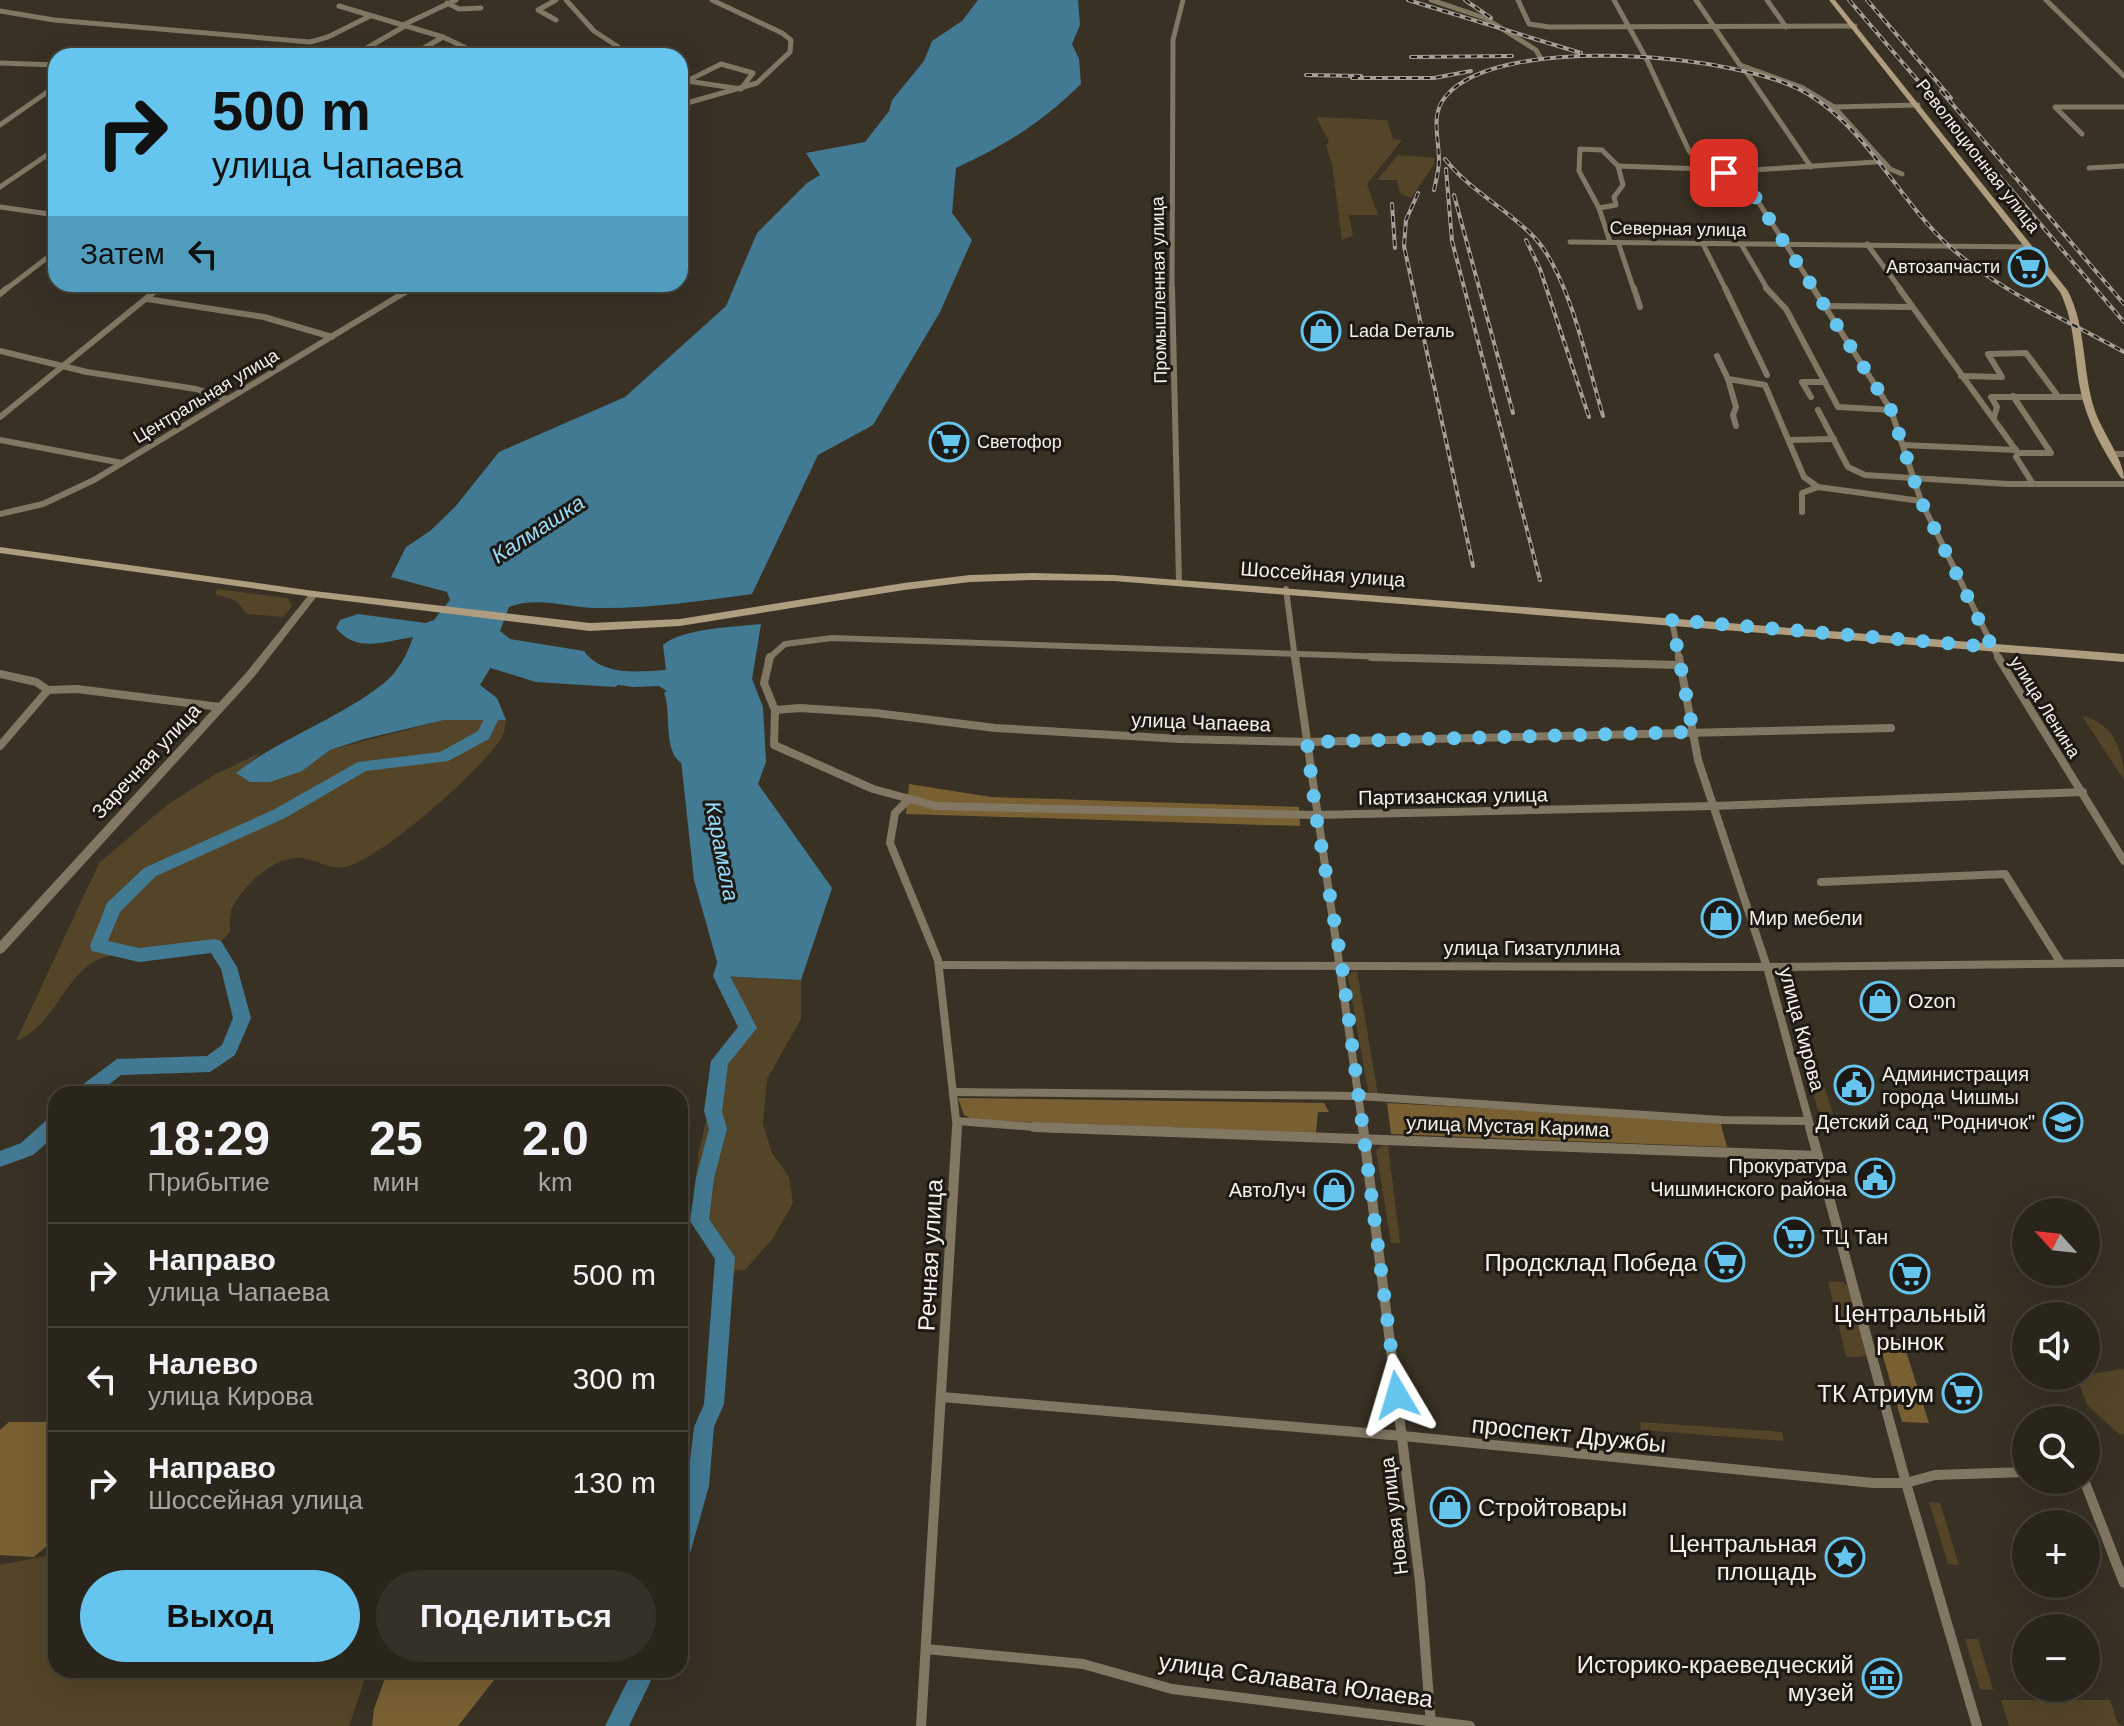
<!DOCTYPE html>
<html lang="ru">
<meta charset="utf-8">
<style>
body{margin:0;font-family:Helvetica,sans-serif;background:#363128;color:#f1f3f6;height:100vh;display:flex;flex-direction:column;font-size:30px;white-space:nowrap}
*{box-sizing:border-box;margin:0}
p{font-size:26px;color:#a5a5a3}
.icon{flex:none;width:44px;height:44px;fill:none;stroke:currentColor;stroke-width:2;stroke-linecap:round;stroke-linejoin:round}
.map{position:relative;flex:1;overflow:hidden}
.sheet{position:absolute;left:48px;top:1086px;width:640px;height:592px;display:flex;flex-direction:column;background:#2a251b;border-radius:24px;box-shadow:0 8px 32px #0002,0 0 0 2px #46423a}
.sheet>*{flex:none}
.top-card{position:absolute;left:48px;top:48px;width:640px;height:244px;border-radius:24px;box-shadow:0 8px 32px #0002,0 0 0 2px #46423a;background:#65c5ee;color:#111;overflow:hidden}
.needle{width:52px;rotate:297deg}
.fabs{position:absolute;left:2012px;top:1198px;display:grid;gap:16px}
.fabs a{display:grid;place-items:center;width:88px;height:88px;border-radius:50%;background:#2a251b;box-shadow:0 8px 32px #0002,0 0 0 2px #46423a;font-size:40px}
.pin{position:absolute;display:grid;place-items:center;width:68px;height:68px;color:#fff;margin:-34px;border-radius:16px;box-shadow:0 4px 12px #0006}
.me{position:absolute;width:88px;margin:-44px;rotate:353deg;stroke-linejoin:round;filter:drop-shadow(0 0 6px #0008)}
.turn{display:flex;align-items:center;gap:28px;height:168px;padding:0 32px;font-size:36px}
.turn .icon{width:104px;height:104px;stroke-width:2.5}
.turn b{display:block;font-size:56px;line-height:68px}
.then{display:flex;align-items:center;height:76px;padding:0 32px;background:#0003;gap:16px;font-size:30px}
.eta{display:flex;justify-content:space-evenly;align-items:center;height:136px;text-align:center}
.eta b{font-size:48px;font-weight:600;line-height:56px}
.button{display:flex;gap:16px;margin-top:auto;padding:16px 32px}
.button a{flex:1;height:92px;border-radius:48px;background:#65c5ee;color:#111;font-size:32px;font-weight:600;line-height:92px;text-align:center}
.button a+a{background:#363128;color:#f1f3f6}
ul{padding:0;list-style:none}
li{display:flex;align-items:center;gap:24px;height:104px;padding:0 32px;border-top:2px solid #46423a}
li div{flex:1}
li b{display:block;font-size:30px}
li em{font-style:normal}
.map>svg:first-child{display:block}
.green{fill:#544528}
.forest{fill:#786033}
.water{fill:#437a93}
.lines{fill:none;stroke-linecap:round;stroke-linejoin:round}
.river{fill:#437a93;fill-rule:evenodd}
.minor-far3{stroke:#817763;stroke-width:5}
.minor-far2{stroke:#817763;stroke-width:6}
.minor-far1{stroke:#817763;stroke-width:8}
.minor{stroke:#817763;stroke-width:10}
.tertiary{fill:#817763;fill-rule:evenodd}
.secondary{fill:#ae9d7e;fill-rule:evenodd}
.rail-casing{stroke:#a59f95;stroke-width:4}
.rail{stroke:#1d1914;stroke-width:2;stroke-dasharray:6;stroke-linecap:butt}
.route{stroke:#65c5ee;stroke-width:14;stroke-dasharray:0 25.2}
.labels{text-anchor:middle;dominant-baseline:central;stroke-width:6;stroke-linejoin:round;paint-order:stroke}
.far-street-label{font-size:18px;fill:#f5f0e8;stroke:#1d1914}
.far-poi-label{font-size:18px;fill:#f5f0e8;stroke:#1d1914;text-anchor:start}
.street-label{font-size:20px;fill:#f5f0e8;stroke:#1d1914}
.poi-label{font-size:20px;fill:#f5f0e8;stroke:#1d1914;text-anchor:start}
.water-label{font-size:22px;font-style:italic;fill:#99dbfa;stroke:#1d1914}
.near-street-label{font-size:24px;fill:#f5f0e8;stroke:#1d1914}
.near-poi-label{font-size:24px;fill:#f5f0e8;stroke:#1d1914;text-anchor:end}
</style>
<div class="map">
<svg width="2124" height="1726" viewBox="0 0 2124 1726">
<rect width="100%" height="100%" fill="#383124"/>
<g class="green">
<polygon points="1316,117 1387,120 1393,139 1402,140 1367,184 1378,215 1349,215 1353,236 1342,240 1332,164 1326,146 1329,141"/>
<polygon points="1398,155 1435,158 1433,166 1411,198 1400,194 1397,180 1377,180"/>
<polygon points="217,589 288,598 292,606 283,617 247,614 236,601 215,594"/>
<path d="M2082 716C2113 722 2124 752 2124 780Z"/>
<path d="M444 720H506C505 726 505 732 502 737 481 771 386 854 349 866 331 872 319 860 302 858 275 855 245 884 232 908 229 915 230 925 230 932 226 936 221 942 216 945 196 956 129 951 105 957 67 967 55 1027 16 1041L99 863 167 805 214 775 262 752 237 773 302 771 330 750Z"/>
<polygon points="1357,971 1378,1095 1368,1091 1348,977 1351,972"/>
<polygon points="721,976 801,980 801,1019 767,1079 763,1124 772,1153 789,1177 793,1203 773,1238 745,1270 723,1272 691,1218 699,1151 720,1061 748,1028"/>
<polygon points="1814,1054 1833,1114 1821,1114 1817,1108 1805,1057"/>
<polygon points="1388,1145 1400,1243 1391,1243 1376,1151 1381,1146"/>
<polygon points="1828,1281 1843,1282 1848,1286 1867,1354 1861,1357 1846,1357"/>
<polygon points="2124,1369 2124,1434 2120,1435 2087,1405 2076,1376"/>
<polygon points="1640,1422 1782,1432 1784,1441 1641,1430"/>
<polygon points="1929,1502 1940,1503 1959,1565 1948,1564"/>
<polygon points="56,1554 56,1670 368,1670 349,1726 0,1726 0,1565"/>
<polygon points="1965,1639 1978,1639 1993,1690 1980,1689"/>
<polygon points="2001,1700 2110,1700 2118,1724 2124,1726 2009,1726"/>
</g>
<g class="forest">
<polygon points="909,784 991,797 1299,807 1300,826 906,814"/>
<polygon points="958,1098 1324,1103 1329,1112 1318,1112 1316,1133 974,1120 964,1115"/>
<polygon points="1387,1103 1720,1121 1727,1147 1391,1134"/>
<polygon points="1878,1339 1902,1339 1929,1423 1902,1422"/>
<polygon points="9,1422 56,1422 56,1538 34,1557 0,1555 0,1430"/>
<polygon points="388,1670 502,1670 458,1726 372,1726 374,1709"/>
</g>
<path class="water" d="M978 0H1078L1080 25 1072 44 1079 59 1081 84C1040 124 1007 144 956 168L952 213 972 240 940 312 873 425 818 455 752 594C700 601 648 609 596 608 567 607 536 596 509 607L500 631 510 639 584 651C602 676 638 672 666 670L663 645C683 628 735 627 761 624L752 679 763 707 766 762 758 784 832 888 801 980 721 976 694 880 674 696 659 686 633 687 491 667 480 685 497 698 506 720H444L364 739 330 750 302 771 270 782H250L236 773C282 737 339 719 384 683 398 672 408 653 413 637 385 641 357 654 336 628L340 620 358 614 426 623 434 620 450 600 447 592 391 577 406 547 430 531 455 507 499 452 625 397 726 306 757 233 807 183 820 175 806 153 865 142 889 111 892 100 924 61 932 41 962 21Z"/>
<g class="lines">
<g class="river">
<polygon points="496,659 537,672 615,677 622,682 615,687 536,682 491,668 489,664"/>
<path d="M671 688 676 689 682 701 681 726 691 758 683 764C662 753 672 711 664 693Z"/>
<polygon points="483,699 488,700 501,714 489,739 448,761 366,771 285,818 156,876 120,912 108,941 139,948 215,939 221,941 237,967 251,1018 235,1055 210,1072 121,1075 97,1094 75,1094 78,1088 117,1059 207,1056 222,1045 233,1018 221,969 211,953 139,962 92,951 90,946 107,903 144,868 273,810 358,762 440,752 478,731 486,715 476,704"/>
<polygon points="727,948 733,950 735,955 730,976 757,1028 728,1064 722,1111 727,1129 714,1178 709,1219 735,1257 724,1404 714,1427 709,1486 691,1550 688,1558 680,1561 680,1512 687,1486 694,1427 704,1404 715,1259 690,1221 696,1178 709,1129 704,1111 711,1061 738,1027 713,976 721,950"/>
<polygon points="56,1115 56,1135 33,1155 0,1167 0,1151 21,1143 50,1117"/>
<polygon points="633,1670 656,1670 629,1726 605,1726"/>
</g>
<g class="minor-far3">
<polyline points="556,0 538,10 556,20"/>
<polyline points="566,0 594,31 632,56"/>
<polyline points="1431,0 1485,18 1536,50 1540,57"/>
<polyline points="1518,0 1529,24 1549,27 1855,26"/>
<polyline points="1614,0 1646,58 1689,151 1704,169 1731,174 1752,192 1815,290"/>
<polyline points="1696,0 1740,65 1801,87 1834,107 1890,169 1902,174"/>
<polyline points="1767,0 1786,27"/>
<polyline points="2046,0 2124,76"/>
<polyline points="447,3 459,9 481,8"/>
<polyline points="339,6 443,37 483,56"/>
<polyline points="0,11 54,20 310,42 328,37 370,16"/>
<polyline points="403,25 456,0"/>
<polyline points="353,56 405,26"/>
<polyline points="410,56 443,37"/>
<polyline points="0,63 56,65"/>
<polygon points="721,64 753,73 741,89 687,81"/>
<polyline points="1747,73 1811,167"/>
<polyline points="680,80 687,81"/>
<polyline points="680,84 687,81"/>
<polyline points="680,105 757,83 790,52 791,40 782,33 712,0"/>
<polyline points="1834,107 1918,105"/>
<polyline points="0,125 56,86"/>
<polyline points="2082,134 2055,107 2124,107"/>
<polyline points="2089,168 2124,166"/>
<polyline points="1736,177 1753,170 1876,162"/>
<polyline points="0,187 56,149"/>
<polyline points="0,207 56,215"/>
<polyline points="1599,208 1579,171 1580,149 1602,150 1618,166"/>
<polyline points="1570,242 2029,247"/>
<polyline points="1610,242 1599,208 1616,205 1614,197 1623,185 1618,166 1704,169"/>
<polyline points="1618,242 1634,290"/>
<polyline points="1703,244 1726,290"/>
<polyline points="1741,244 1768,290"/>
<polyline points="1867,244 1901,290"/>
<polyline points="5,290 56,251"/>
<polyline points="156,290 164,284"/>
<polyline points="408,290 419,284"/>
<polyline points="1172,290 1173,40 1183,0"/>
</g>
<g class="minor-far2">
<polyline points="1172,288 1179,581"/>
<polyline points="1634,288 1640,307"/>
<polyline points="1725,288 1767,375"/>
<polyline points="1766,288 1786,309 1838,407 1891,410"/>
<polyline points="1813,288 1891,410 1921,501 1999,659"/>
<polyline points="1899,288 2018,453 2051,453 2013,396"/>
<polyline points="0,294 7,288"/>
<polyline points="147,299 264,317 332,337"/>
<polyline points="1825,306 1911,307"/>
<polyline points="0,351 87,372 196,389 227,399"/>
<polyline points="1717,356 1728,379 1765,385 1804,477 1818,487 1921,501"/>
<polyline points="1961,376 2002,377 1988,354 2026,353 2057,395"/>
<polyline points="1728,379 1736,407 1733,415 1736,426"/>
<polyline points="1811,397 1802,382 1825,382"/>
<polyline points="1818,410 1848,467 1865,475 2008,484 2124,484"/>
<polyline points="0,417 159,288"/>
<polyline points="1994,417 1997,407 1991,397 2087,397"/>
<polyline points="0,440 122,463"/>
<polyline points="1789,440 1834,439"/>
<polyline points="1903,445 2016,450"/>
<polyline points="2018,453 2016,457 2033,484"/>
<polyline points="2110,454 2124,454"/>
<polyline points="1802,512 1802,493 1818,487"/>
<polyline points="0,514 43,504 94,480 412,288"/>
<polyline points="1286,589 1295,659"/>
<polyline points="1672,620 1679,659"/>
<polyline points="768,659 785,644 832,638 1449,659"/>
</g>
<g class="minor-far1">
<polyline points="770,657 764,683 775,710 800,708 876,713 995,728 1180,739 1307,742 1891,728"/>
<polyline points="1295,657 1363,1129"/>
<polyline points="1371,657 1680,665"/>
<polyline points="1679,657 1698,760 1767,967 1811,1129"/>
<polyline points="1998,657 2124,861"/>
<polyline points="0,674 36,682 48,690"/>
<polyline points="775,710 774,745 873,789 936,806 1316,815 1714,806 2083,792"/>
<polyline points="0,746 48,690 77,689 220,707"/>
<polyline points="907,801 895,813 890,843 938,960 957,1129"/>
<polyline points="1821,882 2005,874 2061,963"/>
<polyline points="939,965 1767,967 2124,963"/>
<polyline points="954,1092 1359,1096 1722,1120 1808,1121"/>
<polyline points="957,1121 1062,1129"/>
</g>
<g class="minor">
<polyline points="1034,1127 1818,1156"/>
<polyline points="1363,1127 1420,1582 1431,1726"/>
<polyline points="1810,1127 1906,1483 1977,1726"/>
<polyline points="942,1397 1403,1436 1873,1483 1906,1483 1935,1475 2026,1472"/>
<polyline points="2084,1480 2124,1583"/>
<polyline points="926,1649 1083,1664 1172,1689 1470,1726"/>
<polyline points="921,1726 957,1127"/>
</g>
<polygon class="tertiary" points="314,591 317,592 319,594 317,596 254,677 4,952 0,954 0,941 246,673 311,592"/>
<g class="secondary">
<path d="M1829 0H1835L2068 291C2087 329 2082 372 2095 411 2102 432 2124 460 2124 479L2121 478C2103 450 2086 421 2080 388 2074 355 2075 323 2060 292Z"/>
<polygon points="0,547 314,591 590,623 680,619 904,583 970,575 1032,573 1114,575 2124,654 2124,662 1114,581 1032,580 970,582 904,590 680,626 590,631 314,597 0,553"/>
</g>
<g class="rail-casing">
<g id="rail">
<polyline points="1408,0 1581,53"/>
<polyline points="1465,0 1491,18"/>
<polyline points="1849,0 2124,322"/>
<polyline points="1867,0 1951,98"/>
<polyline points="1411,57 1512,56"/>
<polyline points="1306,75 1361,76"/>
<polyline points="1352,78 1434,78 1471,71"/>
<polyline points="1941,91 2124,304"/>
<path d="M1445 159C1470 191 1506 208 1534 237 1569 274 1588 366 1603 416"/>
<polyline points="1446,169 1452,241 1540,580"/>
<path d="M1434 190C1436 180 1439 170 1439 160 1439 138 1430 114 1446 96 1500 32 1743 54 1808 94 1869 131 1897 198 1948 245 1998 291 2065 319 2124 352"/>
<polyline points="1418,193 1406,220 1404,246 1473,566"/>
<polyline points="1454,195 1513,413"/>
<polyline points="1392,204 1395,248"/>
<polyline points="1526,240 1540,269 1589,417"/>
</g>
</g>
<use href="#rail" class="rail"/>
</g>
<g class="lines">
<polyline class="route" points="1397,1395 1342,966 1316,815 1307,742 1693,732 1672,620 1992,647 1921,501 1891,410 1752,192 1736,177 1724,173"/>
</g>
<defs>
<g id="supermarket-ring" transform="scale(2)"><circle r="9.5" fill="#1d1914" stroke="#65c5ee" stroke-width="1.5"/><path d="M-6-5.5h2.5l.6 2H6L4.5 2H-2.5L-4.4-4H-6ZM-1.5 3.2a1.3 1.3 0 1 0 .1 0ZM3 3.2a1.3 1.3 0 1 0 .1 0Z" fill="#65c5ee"/></g>
<g id="shop-ring" transform="scale(2)"><circle r="9.5" fill="#1d1914" stroke="#65c5ee" stroke-width="1.5"/><path d="M-5-2.5h2.3a2.7 3.5 0 0 1 5.4 0H5L5.5 6h-11ZM-1.5-2.5h3a1.5 2.3 0 0 0-3 0Z" fill="#65c5ee"/></g>
<g id="civic-ring" transform="scale(2)"><circle r="9.5" fill="#1d1914" stroke="#65c5ee" stroke-width="1.5"/><path d="M-.6-6.5H3V-4.5H.6V-3L4-1V1h2V6H-6V1h2V-1L-.6-3ZM-1.2 2.5V6h2.4V2.5Z" fill="#65c5ee"/></g>
<g id="school-ring" transform="scale(2)"><circle r="9.5" fill="#1d1914" stroke="#65c5ee" stroke-width="1.5"/><path d="M0-5L7-2L0 1L-7-2ZM-4 1L0 2.5L4 1V4Q0 6-4 4Z" fill="#65c5ee"/></g>
<g id="sight-ring" transform="scale(2)"><circle r="9.5" fill="#1d1914" stroke="#65c5ee" stroke-width="1.5"/><path d="M0-6L1.8-2.2L6-1.7L2.9 1.2L3.7 5.4L0 3.3L-3.7 5.4L-2.9 1.2L-6-1.7L-1.8-2.2Z" fill="#65c5ee"/></g>
<g id="museum-ring" transform="scale(2)"><circle r="9.5" fill="#1d1914" stroke="#65c5ee" stroke-width="1.5"/><path d="M0-6L6-3V-2H-6V-3ZM-5-1h2V3h-2ZM-1-1h2V3h-2ZM3-1h2V3H3ZM-6 4H6V6H-6Z" fill="#65c5ee"/></g>
</defs>
<g fill-rule="evenodd">
<use href="#supermarket-ring" x="2028" y="267"/>
<use href="#shop-ring" x="1321" y="331"/>
<use href="#supermarket-ring" x="949" y="442"/>
<use href="#shop-ring" x="1721" y="918"/>
<use href="#shop-ring" x="1880" y="1001"/>
<use href="#civic-ring" x="1854" y="1085"/>
<use href="#school-ring" x="2063" y="1122"/>
<use href="#civic-ring" x="1875" y="1178"/>
<use href="#shop-ring" x="1334" y="1190"/>
<use href="#supermarket-ring" x="1794" y="1237"/>
<use href="#supermarket-ring" x="1725" y="1262"/>
<use href="#supermarket-ring" x="1910" y="1274"/>
<use href="#supermarket-ring" x="1962" y="1393"/>
<use href="#shop-ring" x="1450" y="1507"/>
<use href="#sight-ring" x="1845" y="1557"/>
<use href="#museum-ring" x="1882" y="1678"/>
</g>
<g class="labels">
<g class="far-street-label">
<text transform="translate(1978 156) rotate(52)">Революционная улица</text>
<text transform="translate(1678 229) rotate(1)">Северная улица</text>
<text transform="translate(1159 290) rotate(-91)">Промышленная улица</text>
<text transform="translate(206 396) rotate(-31)">Центральная улица</text>
<text transform="translate(2045 707) rotate(58)">улица Ленина</text>
</g>
<g class="far-poi-label">
<text x="2000" y="267" text-anchor="end">Автозапчасти</text>
<text x="1349" y="331">Lada Dеталь</text>
<text x="977" y="442">Светофор</text>
</g>
<g class="street-label">
<text transform="translate(1323 574) rotate(4)">Шоссейная улица</text>
<text transform="translate(1201 722) rotate(2)">улица Чапаева</text>
<text transform="translate(146 761) rotate(-47)">Заречная улица</text>
<text transform="translate(1453 796) rotate(-1)">Партизанская улица</text>
<text x="1532" y="948">улица Гизатуллина</text>
<text transform="translate(1802 1029) rotate(75)">улица Кирова</text>
<text transform="translate(1508 1126) rotate(2)">улица Мустая Карима</text>
<text transform="translate(1394 1516) rotate(-97)">Новая улица</text>
</g>
<g class="poi-label">
<text x="1749" y="918">Мир мебели</text>
<text x="1908" y="1001">Ozon</text>
<text x="1882" y="1074">Администрация<tspan x="1882" dy="23">города Чишмы</tspan></text>
<text x="2035" y="1122" text-anchor="end">Детский сад "Родничок"</text>
<text x="1847" y="1166" text-anchor="end">Прокуратура<tspan x="1847" dy="23">Чишминского района</tspan></text>
<text x="1306" y="1190" text-anchor="end">АвтоЛуч</text>
<text x="1822" y="1237">ТЦ Тан</text>
</g>
<g class="water-label">
<text transform="translate(538 529) rotate(-33)">Калмашка</text>
<text transform="translate(722 851) rotate(79)">Карамала</text>
</g>
<g class="near-street-label">
<text transform="translate(930 1255) rotate(-87)">Речная улица</text>
<text transform="translate(1569 1434) rotate(6)">проспект Дружбы</text>
<text transform="translate(1296 1680) rotate(8)">улица Салавата Юлаева</text>
</g>
<g class="near-poi-label">
<text x="1697" y="1262">Продсклад Победа</text>
<text x="1910" y="1313" text-anchor="middle">Центральный<tspan x="1910" dy="28">рынок</tspan></text>
<text x="1934" y="1393">ТК Атриум</text>
<text x="1478" y="1507" text-anchor="start">Стройтовары</text>
<text x="1817" y="1543">Центральная<tspan x="1817" dy="28">площадь</tspan></text>
<text x="1854" y="1664">Историко-краеведческий<tspan x="1854" dy="28">музей</tspan></text>
</g>
</g>
</svg>
<div class="fabs">
<a><svg class="needle" viewBox="-14 -14 28 28"><path d="M0-13l5 13h-10z" fill="#e53935"/><path d="M0 13l5-13h-10z" fill="#a5a5a3"/></svg></a>
<a><svg class="icon" aria-label="sound" viewBox="0 0 24 24"><path d="M4 9h4l5-4v14l-5-4H4zM17 9q2 3 0 6"/></svg></a>
<a><svg class="icon" aria-label="search" viewBox="0 0 24 24"><circle cx="10" cy="10" r="6"/><path d="M15 15l6 6"/></svg></a>
<a>+</a>
<a>−</a>
</div>
<div class="pin" style="left:1724px;top:173px;background:#d93025"><svg class="icon" aria-label="arrive" viewBox="0 0 24 24"><path d="M6 21V4h12l-3 4 3 4H6"/></svg></div>
<svg class="me" style="left:1397px;top:1395px" viewBox="-20 -20 40 40"><path d="M0-17L14 15 0 8-14 15z" fill="#65c5ee" stroke="#fff" stroke-width="4"/></svg>
<div class="top-card">
<div class="turn"><svg class="icon" aria-label="right" viewBox="0 0 24 24"><path d="M7 20v-9h11M14 6l5 5-5 5"/></svg><div><b>500 m</b>улица Чапаева</div></div>
<div class="then">Затем<svg class="icon" aria-label="left" viewBox="0 0 24 24"><path d="M17 20v-9H6M10 6l-5 5 5 5"/></svg></div>
</div>
<section class="sheet">
<div class="eta">
<div><b>18:29</b><p>Прибытие</p></div>
<div><b>25</b><p>мин</p></div>
<div><b>2.0</b><p>km</p></div>
</div>
<ul>
<li><svg class="icon" aria-label="right" viewBox="0 0 24 24"><path d="M7 20v-9h11M14 6l5 5-5 5"/></svg><div><b>Направо</b><p>улица Чапаева</p></div><em>500 m</em></li>
<li><svg class="icon" aria-label="left" viewBox="0 0 24 24"><path d="M17 20v-9H6M10 6l-5 5 5 5"/></svg><div><b>Налево</b><p>улица Кирова</p></div><em>300 m</em></li>
<li><svg class="icon" aria-label="right" viewBox="0 0 24 24"><path d="M7 20v-9h11M14 6l5 5-5 5"/></svg><div><b>Направо</b><p>Шоссейная улица</p></div><em>130 m</em></li>
</ul>
<div class="button"><a>Выход</a><a>Поделиться</a></div>
</section>
</div>
